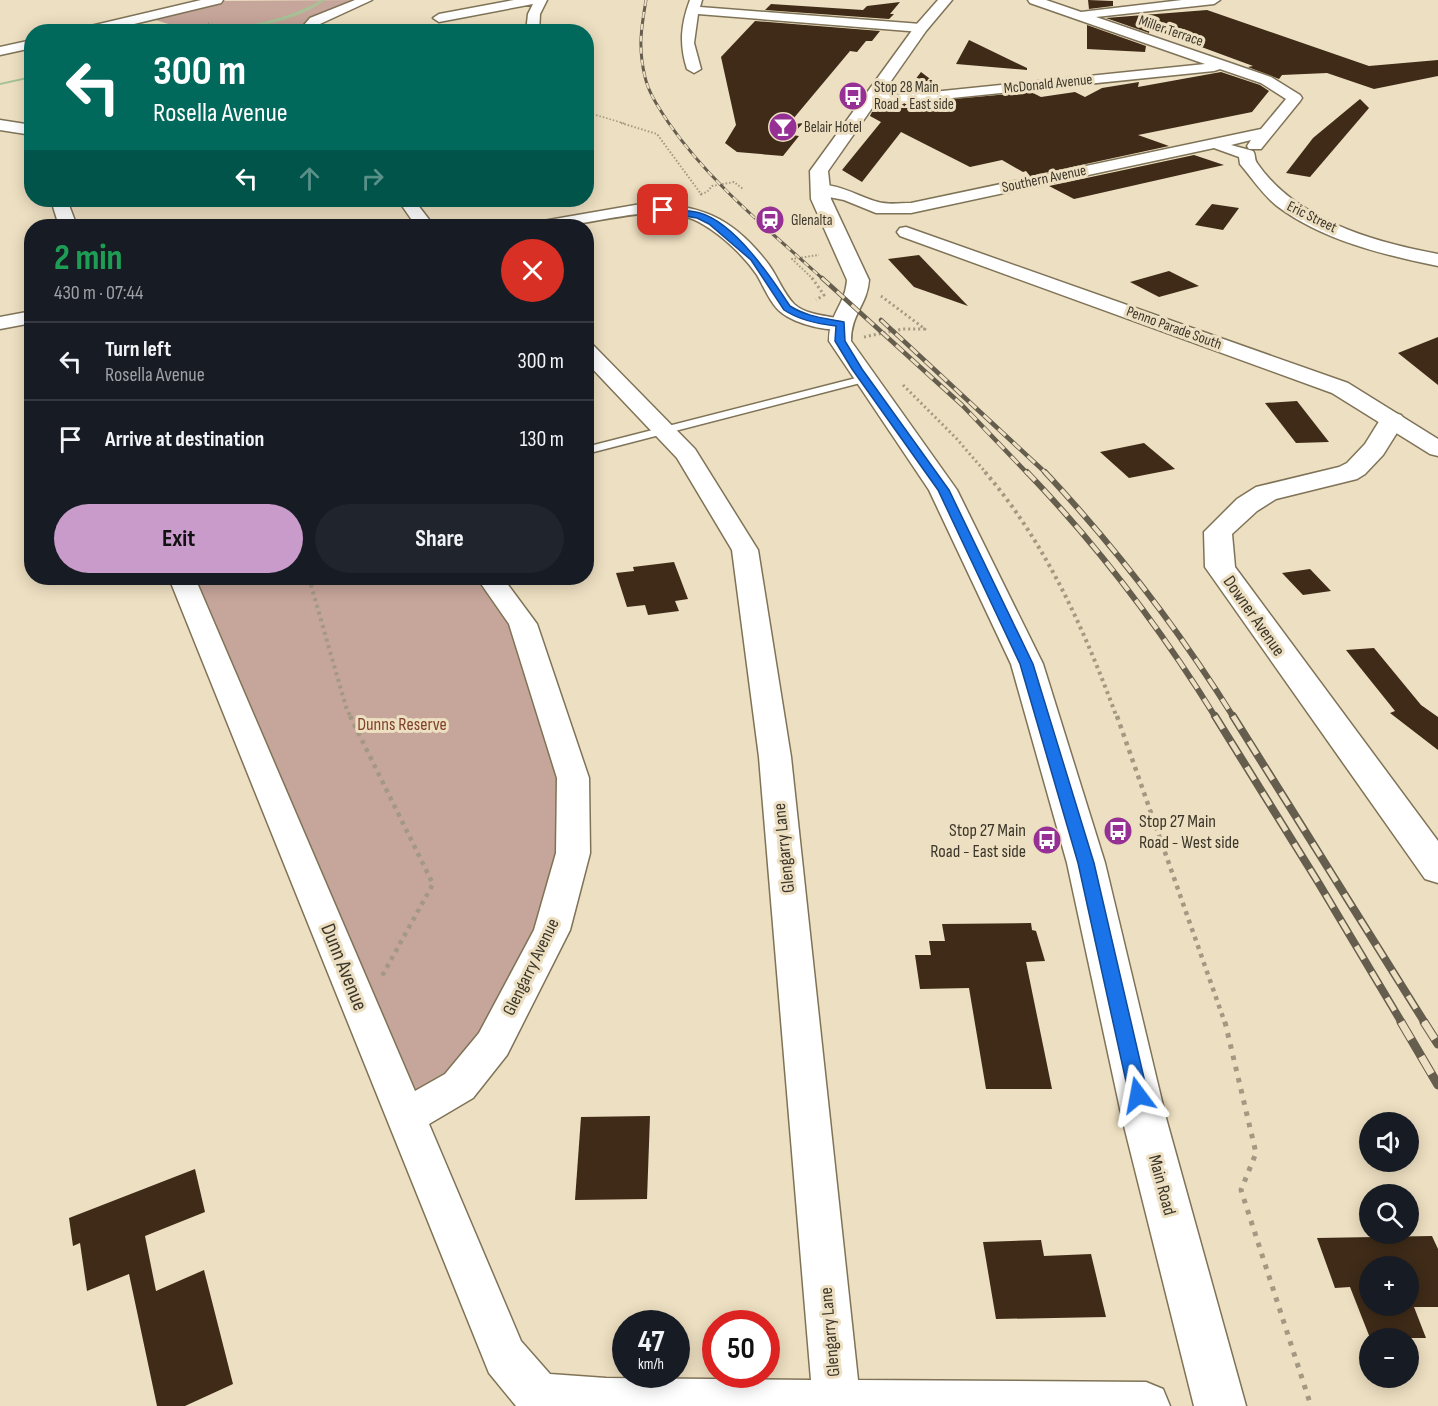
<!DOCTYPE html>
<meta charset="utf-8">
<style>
body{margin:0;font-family:"Sofia Sans Condensed",sans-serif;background:#20242c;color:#f1f3f6;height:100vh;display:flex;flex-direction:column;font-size:22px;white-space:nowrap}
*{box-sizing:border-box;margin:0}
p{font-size:20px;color:#9ea1a6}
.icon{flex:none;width:33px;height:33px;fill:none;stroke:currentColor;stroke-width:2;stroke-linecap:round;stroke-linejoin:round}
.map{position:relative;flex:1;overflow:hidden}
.drawer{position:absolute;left:24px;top:219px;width:570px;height:366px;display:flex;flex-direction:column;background:#171b24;border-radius:24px;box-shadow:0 3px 15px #0003}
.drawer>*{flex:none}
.guide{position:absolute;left:24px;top:24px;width:570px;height:183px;border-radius:24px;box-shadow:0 3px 15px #0003;background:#00695c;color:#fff;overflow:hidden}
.fabs{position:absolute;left:1359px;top:1112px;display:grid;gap:12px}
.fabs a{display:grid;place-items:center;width:60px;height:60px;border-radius:50%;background:#171b24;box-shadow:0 3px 15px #0003;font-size:30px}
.speed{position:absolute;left:612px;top:1310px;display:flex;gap:12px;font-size:30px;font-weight:700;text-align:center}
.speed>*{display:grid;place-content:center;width:78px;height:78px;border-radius:50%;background:#171b24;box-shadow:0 3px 15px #0003;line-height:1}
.speed small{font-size:15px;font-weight:400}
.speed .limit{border:9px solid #d22;background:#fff;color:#111}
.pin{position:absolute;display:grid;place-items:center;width:51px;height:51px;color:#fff;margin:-26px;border-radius:12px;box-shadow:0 3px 9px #0006}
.me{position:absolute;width:66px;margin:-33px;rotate:347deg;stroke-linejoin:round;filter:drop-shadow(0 0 4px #0008)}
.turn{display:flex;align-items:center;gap:21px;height:126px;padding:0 30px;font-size:27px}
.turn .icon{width:78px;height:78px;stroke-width:2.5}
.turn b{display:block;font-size:42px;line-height:51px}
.lanes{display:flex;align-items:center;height:57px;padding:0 30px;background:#0003;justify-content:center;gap:30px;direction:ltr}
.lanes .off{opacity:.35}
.round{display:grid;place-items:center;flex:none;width:63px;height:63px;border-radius:32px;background:#20242c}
.head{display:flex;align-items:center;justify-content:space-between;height:102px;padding:0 30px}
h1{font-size:36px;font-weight:700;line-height:45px;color:#1e9e55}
.primary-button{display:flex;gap:12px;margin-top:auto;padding:12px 30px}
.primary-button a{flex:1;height:69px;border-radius:36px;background:#c89bca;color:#111;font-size:24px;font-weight:700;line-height:69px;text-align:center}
.primary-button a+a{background:#20242c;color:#f1f3f6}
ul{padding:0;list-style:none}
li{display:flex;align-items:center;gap:18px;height:78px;padding:0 30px;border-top:2px solid #363941}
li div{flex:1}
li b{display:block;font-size:22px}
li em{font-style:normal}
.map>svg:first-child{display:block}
.green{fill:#c6a59a}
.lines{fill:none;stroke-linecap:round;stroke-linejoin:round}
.stream{fill:#a7c297;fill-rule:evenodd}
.building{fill:#3f2b18;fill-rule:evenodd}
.service-casing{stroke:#7f7357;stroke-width:3}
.minor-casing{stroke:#7f7357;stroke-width:3}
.tertiary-casing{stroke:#7f7357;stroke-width:3}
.secondary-casing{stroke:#7f7357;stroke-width:3}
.path-far5{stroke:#a39882;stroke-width:1.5;stroke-dasharray:1.5 2;stroke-linecap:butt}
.path-far4{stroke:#a39882;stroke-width:2;stroke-dasharray:1.5 2;stroke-linecap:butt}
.path-far3{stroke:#a39882;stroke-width:3;stroke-dasharray:2 3;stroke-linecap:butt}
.path-far2{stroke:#a39882;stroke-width:4;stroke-dasharray:3 4;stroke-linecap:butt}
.path-far1{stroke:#a39882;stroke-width:4.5;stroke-dasharray:4 5;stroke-linecap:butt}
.path{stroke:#a39882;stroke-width:5;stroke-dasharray:4.5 7;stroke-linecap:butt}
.service{fill:#fff;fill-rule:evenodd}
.minor{fill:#fff;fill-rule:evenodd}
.tertiary{fill:#fff;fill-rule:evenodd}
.secondary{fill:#fff;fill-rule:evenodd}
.rail-far4-casing{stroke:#655d4d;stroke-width:3}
.rail-far3-casing{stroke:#655d4d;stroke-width:4.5}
.rail-far2-casing{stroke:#655d4d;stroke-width:6}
.rail-far1-casing{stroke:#655d4d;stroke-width:8}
.rail-casing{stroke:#655d4d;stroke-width:9}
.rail-far4{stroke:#eddfc1;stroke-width:2;stroke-dasharray:6;stroke-linecap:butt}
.rail-far3{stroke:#eddfc1;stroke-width:3;stroke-dasharray:10;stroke-linecap:butt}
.rail-far2{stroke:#eddfc1;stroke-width:4;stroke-dasharray:12;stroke-linecap:butt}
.rail-far1{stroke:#eddfc1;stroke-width:5;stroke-dasharray:15;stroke-linecap:butt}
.rail{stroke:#eddfc1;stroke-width:7;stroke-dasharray:20;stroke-linecap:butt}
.route{fill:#1a73e8;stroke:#114b97;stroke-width:1.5}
.labels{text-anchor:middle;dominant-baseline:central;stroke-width:6;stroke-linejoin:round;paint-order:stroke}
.far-street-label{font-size:15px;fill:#3d372b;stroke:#eddfc1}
.far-poi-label{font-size:15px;fill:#3d372b;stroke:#eddfc1;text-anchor:start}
.street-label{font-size:18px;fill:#3d372b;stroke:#eddfc1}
.park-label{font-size:18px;fill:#82412b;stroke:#eddfc1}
.poi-label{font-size:18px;fill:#3d372b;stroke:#eddfc1;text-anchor:start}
.near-street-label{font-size:21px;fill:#3d372b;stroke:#eddfc1}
</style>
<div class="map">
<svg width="1438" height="1406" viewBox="0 0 1438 1406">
<rect width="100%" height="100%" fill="#eddfc1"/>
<g class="green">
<polygon points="358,0 307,21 296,31 191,31 149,18 221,1"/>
<polygon points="182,578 490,578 523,624 573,778 573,853 493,1044 406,1117"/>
</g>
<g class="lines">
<g class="stream">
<path d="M321 0H325C299 20 264 24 233 32H224C257 22 291 19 321 0Z"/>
<polygon points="32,76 32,78 0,85 0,83"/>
</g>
</g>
<g class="building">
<polygon points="1088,0 1113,1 1113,6 1089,9"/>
<polygon points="900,2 890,14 894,14 889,19 765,10 771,4 863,10 867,6"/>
<polygon points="1207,10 1369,66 1438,60 1438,76 1374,89 1327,73 1282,75 1279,79 1248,67 1253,66 1150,28 1149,33 1106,18"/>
<polygon points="755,21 880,31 872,41 866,41 857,52 850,51 788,125 803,123 792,135 799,136 783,156 737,152 725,143 736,125 721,57"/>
<polygon points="1087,25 1146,46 1145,52 1087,49"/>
<polygon points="969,40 1027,68 1027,70 956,64"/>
<polygon points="921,72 938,85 934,90 905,93"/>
<polygon points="1221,72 1260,85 1269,91 1252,112 1138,135 1169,146 1030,176 1026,171 1023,172 1002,160 970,167 901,132 862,182 842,170 881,122 870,116 872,112 891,109 895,104 1020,93 1033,93 1041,97 1075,92 1085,97 1102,88 1139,82 1138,87"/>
<polygon points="1360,99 1369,108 1310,177 1286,173 1313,138"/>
<polygon points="1194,155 1224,165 1074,199 1049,186"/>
<polygon points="1212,204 1239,208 1223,230 1195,225"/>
<polygon points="919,255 968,306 914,287 888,259"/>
<polygon points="1169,271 1199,286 1159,297 1130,282"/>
<polygon points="1438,337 1438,385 1398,353"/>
<polygon points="1297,401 1329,442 1296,443 1265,403"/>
<polygon points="1144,443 1175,469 1129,478 1100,452"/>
<polygon points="674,562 688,599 675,601 679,611 648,615 645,605 627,607 616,573 634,571 633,567"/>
<polygon points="1310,569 1331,591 1303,595 1282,573"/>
<polygon points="1374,648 1421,705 1438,717 1438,750 1390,713 1395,711 1346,650"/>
<polygon points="1031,923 1032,930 1036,931 1045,961 1026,962 1052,1089 986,1089 969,988 920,989 915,955 931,955 929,941 945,941 942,924"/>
<polygon points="650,1116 647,1199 575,1200 581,1117"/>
<polygon points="195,1169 205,1212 145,1236 156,1291 204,1270 233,1384 185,1406 157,1406 129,1274 87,1291 80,1243 73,1246 69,1218"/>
<path d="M1432 1236 1438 1249V1307H1414L1426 1338H1370L1350 1287 1335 1288 1317 1238ZM1370 1266H1408V1305H1370Z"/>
<polygon points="1041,1240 1044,1256 1091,1254 1106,1317 996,1319 983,1242"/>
</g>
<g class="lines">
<g class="service-casing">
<polygon id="service" points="864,376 868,377 868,381 586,454 586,447"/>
</g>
<g class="minor-casing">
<g id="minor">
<polygon points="201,0 223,0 221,3 101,32 77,32 78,29"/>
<polygon points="355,0 372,0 320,24 312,32 298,32 310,18"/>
<polygon points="514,0 547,0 540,14 539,32 526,32 528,14 533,4 439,22 433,18 439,14"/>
<path d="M690 0H702L700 7 921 24 927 28 921 32 698 14 694 43 701 69 694 73 687 69C679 44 681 24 690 0Z"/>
<path d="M1028 0H1046L1081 12 1182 0H1220L1214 4 1096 17 1271 77 1300 95 1302 98 1300 101 1261 149H1249L1247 146 1251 140 1231 145 1253 151C1256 155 1254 159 1257 163 1296 220 1373 242 1438 254V266C1384 255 1322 240 1277 206 1263 195 1252 178 1240 164L1239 157 1214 148 911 213H876L844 200 814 194 811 190 814 186C836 181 858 197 878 202 888 205 901 203 911 203L1261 129 1286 99 1261 83 1220 69 1214 71 903 103 872 100 865 96 872 92 903 95 1205 64 1030 3Z"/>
<polygon points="32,40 32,48 0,55 0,47"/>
<polygon points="0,120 32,125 32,135 0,130"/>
<polygon points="51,200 67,200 77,226 59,226"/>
<polygon points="398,200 414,200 434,226 416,226"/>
<path d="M641 204C699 203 733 217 769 265 777 276 784 294 794 304 807 316 831 316 847 320L850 324 847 328C830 333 796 324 782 313 771 305 764 287 757 275 744 256 724 237 704 225 656 195 586 232 534 226L537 222 543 221Z"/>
<polygon points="906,227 1348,383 1438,439 1438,456 1430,454 1332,393 900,236 897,232 900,228"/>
<polygon points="32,311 32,323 0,329 0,317"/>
<polygon points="586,343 593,345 695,449 758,550 791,757 858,1380 1146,1382 1163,1389 1170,1406 516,1406 489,1373 169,578 195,578 415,1091 445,1074 479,1033 534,930 556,853 557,778 509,624 477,578 503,578 537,624 589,778 590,853 570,930 507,1055 473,1098 429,1124 521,1341 550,1374 606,1378 811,1380 759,757 732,550 677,458 586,362"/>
</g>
</g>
<g class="tertiary-casing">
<polygon id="tertiary" points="1392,412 1401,415 1405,420 1383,455 1365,474 1357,479 1276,499 1257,511 1232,534 1235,567 1438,841 1438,883 1425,879 1205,567 1204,532 1237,499 1256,487 1339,467 1347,463 1365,444 1383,415"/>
</g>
<g class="secondary-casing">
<path id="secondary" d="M938 0H952L926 31 828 171 831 199 869 280C867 306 851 313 851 341L957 490 1043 664 1105 863 1166 1118 1246 1406H1194L1122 1118 1067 863 1011 664 929 490 829 341C829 313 845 306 847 280L811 199 810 171 916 25Z"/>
</g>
<g class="path-far5">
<polyline points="208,23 239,32"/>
<polyline points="266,32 285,27"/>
<polyline points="586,112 626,124"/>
</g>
<g class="path-far4">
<polyline points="621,123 657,134 701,194 700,197"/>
<polyline points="701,194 707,192 712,186 734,182 743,189"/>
<polyline points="813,279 792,259 819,255"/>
</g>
<g class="path-far3">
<polyline points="812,278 824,295 816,300"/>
<polyline points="864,337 903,329 925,329 881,296"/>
<polyline points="903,385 956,438 987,474"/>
</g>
<g class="path-far2">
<path d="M985 472C1046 543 1085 631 1117 718"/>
<polyline points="309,578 346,707 351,718"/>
</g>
<g class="path-far1">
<polyline points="350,716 433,884 382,976"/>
<polyline points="1117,716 1225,1023"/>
</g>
<polyline class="path" points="1225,1022 1256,1153 1241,1190 1311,1406"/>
<use href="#service" class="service"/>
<use href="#minor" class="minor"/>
<use href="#tertiary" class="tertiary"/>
<use href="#secondary" class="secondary"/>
<g class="rail-far4-casing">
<path id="rail-far4" d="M646 0C641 29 638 48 645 77 649 94 659 108 668 122 710 183 769 230 823 279"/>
</g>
<g class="rail-far3-casing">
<g id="rail-far3">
<polyline points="822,278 962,405 1028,474"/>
<polyline points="881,320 1047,474"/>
</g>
</g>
<g class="rail-far2-casing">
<g id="rail-far2">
<path d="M1027 472C1099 547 1161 629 1216 718"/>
<path d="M1045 472C1116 548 1179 630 1234 718"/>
</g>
</g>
<g class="rail-far1-casing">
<g id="rail-far1">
<polyline points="1215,716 1318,882 1402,1023"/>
<polyline points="1233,716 1425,1023"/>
</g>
</g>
<g class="rail-casing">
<g id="rail">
<polyline points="1401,1022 1438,1085"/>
<polyline points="1424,1022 1438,1044"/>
</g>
</g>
<use href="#rail-far4" class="rail-far4"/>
<use href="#rail-far3" class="rail-far3"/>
<use href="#rail-far2" class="rail-far2"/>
<use href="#rail-far1" class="rail-far1"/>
<use href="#rail" class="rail"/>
</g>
<path class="route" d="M663 208C675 210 688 210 700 213 735 223 771 277 790 306 807 317 825 318 844 322L845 341 862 369 949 490 1033 664 1094 863 1148 1095 1145 1100 1138 1102 1132 1100 1129 1095 1078 863 1020 664 938 490 852 369 835 341 836 326C818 324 799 320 784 310L751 260 709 224 697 218 660 212 659 210Z"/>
<defs>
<g id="bus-disc" transform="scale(1.5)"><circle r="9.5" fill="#963095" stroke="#eddfc1"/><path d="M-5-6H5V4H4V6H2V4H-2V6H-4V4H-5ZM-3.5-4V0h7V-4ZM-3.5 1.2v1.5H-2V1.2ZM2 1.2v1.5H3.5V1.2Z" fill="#fff"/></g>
<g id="bar-disc" transform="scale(1.5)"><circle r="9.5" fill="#963095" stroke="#eddfc1"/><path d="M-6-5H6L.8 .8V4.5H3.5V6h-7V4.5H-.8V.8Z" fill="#fff"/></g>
<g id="station-disc" transform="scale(1.5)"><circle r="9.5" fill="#963095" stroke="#eddfc1"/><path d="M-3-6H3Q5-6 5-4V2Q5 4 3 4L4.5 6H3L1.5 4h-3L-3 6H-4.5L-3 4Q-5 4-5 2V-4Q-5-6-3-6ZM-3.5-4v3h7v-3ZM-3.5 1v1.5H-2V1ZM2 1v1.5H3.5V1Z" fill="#fff"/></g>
</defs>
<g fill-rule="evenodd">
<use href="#bus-disc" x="853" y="96"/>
<use href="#bar-disc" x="783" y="127"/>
<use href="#station-disc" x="770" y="220"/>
<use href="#bus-disc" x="1118" y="831"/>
<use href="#bus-disc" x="1047" y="840"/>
</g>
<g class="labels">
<g class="far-street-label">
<text transform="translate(1171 31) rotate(19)">Miller Terrace</text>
<text transform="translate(1048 84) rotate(-6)">McDonald Avenue</text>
<text transform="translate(1044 179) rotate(-12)">Southern Avenue</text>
<text transform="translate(1312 217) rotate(26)">Eric Street</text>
<text transform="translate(1174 328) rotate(20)">Penno Parade South</text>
</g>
<g class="far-poi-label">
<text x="874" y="87">Stop 28 Main<tspan x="874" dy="17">Road - East side</tspan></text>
<text x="804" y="127">Belair Hotel</text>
<text x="791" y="220">Glenalta</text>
</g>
<g class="street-label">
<text transform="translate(1254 616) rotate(55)">Downer Avenue</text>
<text transform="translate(784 848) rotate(-96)">Glengarry Lane</text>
<text transform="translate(531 967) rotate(-64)">Glengarry Avenue</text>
<text transform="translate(1162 1185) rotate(75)">Main Road</text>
<text transform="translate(830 1332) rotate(-95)">Glengarry Lane</text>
</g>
<g class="park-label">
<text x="402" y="724">Dunns Reserve</text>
</g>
<g class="poi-label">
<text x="1139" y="821">Stop 27 Main<tspan x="1139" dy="21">Road - West side</tspan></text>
<text x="1026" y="830" text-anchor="end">Stop 27 Main<tspan x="1026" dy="21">Road - East side</tspan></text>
</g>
<g class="near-street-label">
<text transform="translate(344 967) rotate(68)">Dunn Avenue</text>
</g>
</g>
</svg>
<div class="fabs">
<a><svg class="icon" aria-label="sound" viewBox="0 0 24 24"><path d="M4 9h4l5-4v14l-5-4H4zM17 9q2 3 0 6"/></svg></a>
<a><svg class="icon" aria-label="search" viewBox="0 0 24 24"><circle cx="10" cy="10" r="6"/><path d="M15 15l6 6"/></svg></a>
<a>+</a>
<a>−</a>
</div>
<div class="speed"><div>47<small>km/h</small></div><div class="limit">50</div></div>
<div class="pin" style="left:663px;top:210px;background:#d93025"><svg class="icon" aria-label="arrive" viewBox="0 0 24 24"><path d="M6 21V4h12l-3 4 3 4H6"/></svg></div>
<svg class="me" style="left:1138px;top:1095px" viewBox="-20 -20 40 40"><path d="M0-17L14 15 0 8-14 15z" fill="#1a73e8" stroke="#fff" stroke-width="4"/></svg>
<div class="guide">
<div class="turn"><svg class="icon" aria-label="left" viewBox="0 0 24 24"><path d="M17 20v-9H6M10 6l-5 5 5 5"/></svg><div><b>300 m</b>Rosella Avenue</div></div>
<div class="lanes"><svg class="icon" aria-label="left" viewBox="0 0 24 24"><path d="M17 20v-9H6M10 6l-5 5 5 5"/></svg><svg class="icon off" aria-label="ahead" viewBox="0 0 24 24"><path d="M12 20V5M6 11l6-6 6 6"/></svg><svg class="icon off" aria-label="right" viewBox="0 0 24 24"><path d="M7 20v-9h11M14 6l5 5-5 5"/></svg></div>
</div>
<section class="drawer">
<div class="head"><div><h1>2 min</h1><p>430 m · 07:44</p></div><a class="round" style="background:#d93025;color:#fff"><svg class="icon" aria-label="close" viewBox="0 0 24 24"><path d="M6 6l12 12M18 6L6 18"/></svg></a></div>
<ul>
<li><svg class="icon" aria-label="left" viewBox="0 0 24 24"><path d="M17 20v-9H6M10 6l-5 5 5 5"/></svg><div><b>Turn left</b><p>Rosella Avenue</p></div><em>300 m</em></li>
<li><svg class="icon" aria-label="arrive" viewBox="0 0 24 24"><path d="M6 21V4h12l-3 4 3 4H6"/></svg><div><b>Arrive at destination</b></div><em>130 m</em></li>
</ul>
<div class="primary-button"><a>Exit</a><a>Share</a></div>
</section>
</div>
